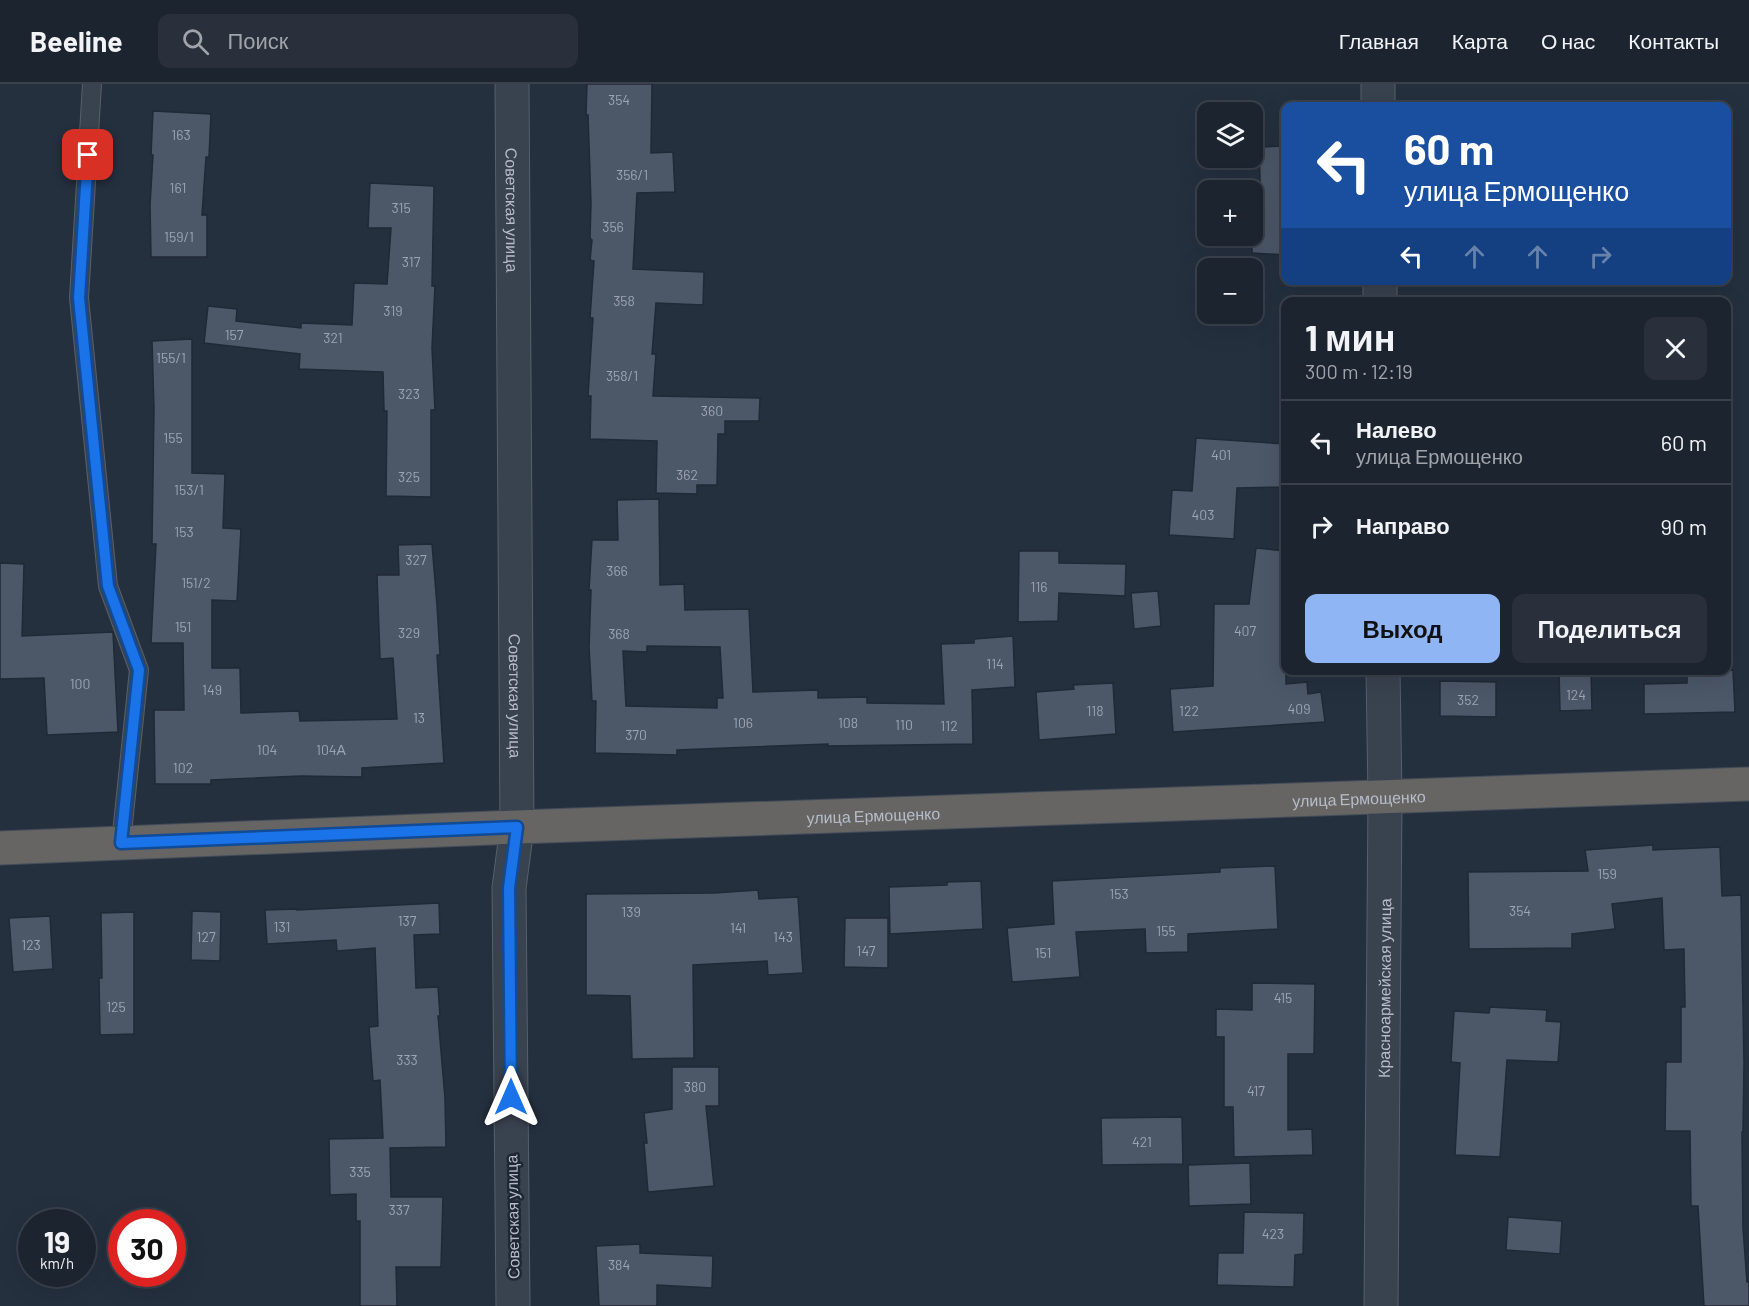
<!DOCTYPE html>
<html lang="ru">
<meta charset="utf-8">
<style>
body{margin:0;font-family:Barlow,sans-serif;background:#29303b;color:#f1f3f6;height:100vh;display:flex;flex-direction:column;font-size:22px;white-space:nowrap}
*{box-sizing:border-box;margin:0}
p{font-size:20px;color:#a0a4aa}
.icon{flex:none;width:33px;height:33px;fill:none;stroke:currentColor;stroke-width:2;stroke-linecap:round;stroke-linejoin:round}
.map{position:relative;flex:1;overflow:hidden}
.side{position:absolute;left:1281px;top:213px;width:450px;height:378px;display:flex;flex-direction:column;background:#1c242f;border-radius:12px;box-shadow:0 6px 24px #0002,0 0 0 2px #3a414b}
.side>*{flex:none}
.banner{position:absolute;left:1281px;top:18px;width:450px;height:183px;border-radius:12px;box-shadow:0 6px 24px #0002,0 0 0 2px #3a414b;background:#1a4fa0;color:#fff;overflow:hidden}
.tools{position:absolute;left:1197px;top:18px;display:grid;gap:12px}
.tools a{display:grid;place-items:center;width:66px;height:66px;border-radius:12px;background:#1c242f;box-shadow:0 6px 24px #0002,0 0 0 2px #3a414b;font-size:30px}
.speed{position:absolute;left:18px;top:1125px;display:flex;gap:12px;font-size:30px;font-weight:700;text-align:center}
.speed>*{display:grid;place-content:center;width:78px;height:78px;border-radius:50%;background:#1c242f;box-shadow:0 6px 24px #0002,0 0 0 2px #3a414b;line-height:1}
.speed small{font-size:15px;font-weight:400}
.speed .limit{border:9px solid #d22;background:#fff;color:#111}
.pin{position:absolute;display:grid;place-items:center;width:51px;height:51px;color:#fff;margin:-26px;border-radius:12px;box-shadow:0 3px 9px #0006}
.me{position:absolute;width:66px;margin:-33px;rotate:0deg;stroke-linejoin:round;filter:drop-shadow(0 0 4px #0008)}
.turn{display:flex;align-items:center;gap:21px;height:126px;padding:0 24px;font-size:27px}
.turn .icon{width:78px;height:78px;stroke-width:2.5}
.turn b{display:block;font-size:42px;line-height:51px}
.lanes{display:flex;align-items:center;height:57px;padding:0 24px;background:#0003;justify-content:center;gap:30px;direction:ltr}
.lanes .off{opacity:.35}
.round{display:grid;place-items:center;flex:none;width:63px;height:63px;border-radius:12px;background:#29303b}
.summary{display:flex;align-items:center;justify-content:space-between;height:102px;padding:0 24px}
h1{font-size:36px;font-weight:700;line-height:45px}
.primary-button{display:flex;gap:12px;margin-top:auto;padding:12px 24px}
.primary-button a{flex:1;height:69px;border-radius:12px;background:#8fb5f5;color:#111;font-size:24px;font-weight:700;line-height:69px;text-align:center}
.primary-button a+a{background:#29303b;color:#f1f3f6}
ul{padding:0;list-style:none}
li{display:flex;align-items:center;gap:18px;height:84px;padding:0 24px;border-top:2px solid #3a414b}
li div{flex:1}
li b{display:block;font-size:22px}
li em{font-style:normal}
header{display:flex;align-items:center;gap:36px;box-sizing:border-box;height:84px;padding:0 30px;background:#1c242f;border-bottom:2px solid #3a414b}
header strong{font-size:28px}
nav{display:flex;gap:33px;margin-inline-start:auto;font-size:21px}
.search{width:420px;height:54px;background:#29303b;display:flex;align-items:center;gap:15px;box-sizing:border-box;padding:0 21px;border-radius:12px;color:#a0a4aa;font-size:22px}
.map>svg:first-child{display:block}
.building{fill:#4c5768;stroke:#202936;stroke-width:1.5;fill-rule:evenodd}
.lines{fill:none;stroke-linecap:round;stroke-linejoin:round}
.service-casing{stroke:#57606c;stroke-width:20}
.minor-casing{stroke:#57606c;stroke-width:35}
.tertiary-casing{stroke:#57606c;stroke-width:35}
.trunk-casing{stroke:#444d59;stroke-width:35}
.service{stroke:#39424f;stroke-width:18}
.minor{stroke:#39424f;stroke-width:33}
.tertiary{stroke:#39424f;stroke-width:33}
.trunk{stroke:#666563;stroke-width:33}
.route-casing{stroke:#114b97;stroke-width:15}
.route{stroke:#1a73e8;stroke-width:10}
.labels{text-anchor:middle;dominant-baseline:central;stroke-width:5;stroke-linejoin:round;paint-order:stroke}
.number-label{font-size:14px;fill:#9ca4b1}
.street-label{font-size:16px;fill:#b6bdc9;stroke:#1e2734}
</style>
<header>
<strong>Beeline</strong>
<div class="search"><svg class="icon" aria-label="search" viewBox="0 0 24 24"><circle cx="10" cy="10" r="6"/><path d="M15 15l6 6"/></svg>Поиск</div>
<nav><a>Главная</a><a>Карта</a><a>О нас</a><a>Контакты</a></nav>
</header>
<div class="map">
<svg width="1749" height="1222" viewBox="0 0 1749 1222">
<rect width="100%" height="100%" fill="#25303f"/>
<g class="building">
<polygon points="587,0 652,0 651,69 673,68 675,108 637,109 633,185 704,188 703,221 656,219 652,270 656,270 653,312 760,314 759,337 725,337 725,350 718,350 717,401 697,401 697,410 656,409 657,357 590,355 591,312 588,312 593,234 590,234 594,177 590,176 592,156 590,154 591,119 588,31 586,31"/>
<polygon points="153,27 211,30 209,73 206,73 202,131 207,131 207,173 151,173 150,121 153,71 151,71"/>
<polygon points="1286,62 1286,171 1252,169 1252,130 1261,131 1259,63"/>
<polygon points="370,99 434,102 432,202 435,202 432,264 435,326 431,326 431,413 386,412 387,327 384,327 383,288 299,285 300,270 204,259 208,222 237,225 236,237 301,244 301,239 352,241 354,199 387,200 391,144 368,144"/>
<polygon points="192,255 192,389 225,390 223,444 241,445 237,517 212,516 212,584 240,584 241,629 299,627 300,637 397,635 393,574 380,575 377,491 399,491 398,461 432,460 437,521 440,571 437,571 444,679 362,684 362,693 301,692 211,696 211,700 155,700 154,626 184,626 183,559 151,559 156,460 152,460 154,325 152,257"/>
<polygon points="1196,354 1286,360 1286,403 1237,404 1234,455 1169,451 1172,406 1192,407"/>
<path d="M659 415 660 501 684 500 685 526 749 525 753 608 818 606V614L867 613V619L944 620 941 560 974 559V555L1013 552 1015 603 972 606 973 660 828 662V660L677 666V671L595 669 596 617H592L589 563 591 506H589L592 456H618L617 416ZM647 562 720 563 723 614H717V624L626 622 623 567 647 568Z"/>
<polygon points="1256,464 1286,467 1286,600 1307,598 1308,610 1321,608 1325,638 1173,648 1170,605 1213,602 1214,520 1249,520"/>
<polygon points="1019,467 1059,467 1059,479 1126,480 1125,512 1059,509 1058,537 1018,538"/>
<polygon points="0,479 24,480 22,552 113,548 118,648 47,651 44,594 0,595"/>
<polygon points="1158,507 1161,542 1134,545 1131,509"/>
<polygon points="1559,586 1591,586 1592,626 1560,627"/>
<polygon points="1733,586 1735,628 1644,630 1644,600 1687,599 1687,587"/>
<polygon points="1440,597 1496,598 1496,633 1440,632"/>
<polygon points="1113,599 1116,650 1039,656 1036,608 1074,605 1073,601"/>
<polygon points="1653,761 1653,766 1720,763 1722,812 1741,811 1744,979 1743,1048 1742,1048 1743,1144 1747,1198 1749,1198 1749,1222 1704,1222 1698,1122 1691,1122 1690,1047 1665,1047 1666,978 1681,978 1681,923 1685,923 1684,865 1664,866 1662,814 1612,820 1615,845 1572,850 1572,864 1469,865 1468,788 1588,787 1585,766"/>
<polygon points="1275,782 1278,845 1188,850 1188,868 1146,869 1145,845 1076,848 1080,893 1012,898 1007,844 1054,840 1052,797 1220,788 1220,784"/>
<polygon points="981,797 983,845 890,850 889,803 947,801 947,798"/>
<polygon points="758,806 759,815 798,813 803,889 768,891 767,877 693,881 694,974 632,975 630,912 586,911 586,810 714,809"/>
<polygon points="439,819 440,850 414,851 416,904 438,903 440,932 438,932 445,1014 446,1063 390,1064 391,1113 443,1113 441,1183 396,1183 397,1222 360,1222 360,1137 356,1137 356,1110 330,1111 329,1055 383,1054 380,996 373,997 369,943 378,942 375,864 337,867 336,856 267,860 265,826 297,825 297,826"/>
<polygon points="192,827 221,828 220,877 191,876"/>
<polygon points="134,828 134,950 100,951 99,894 102,894 101,829"/>
<polygon points="50,832 53,885 13,888 9,834"/>
<polygon points="845,834 888,834 888,884 844,883"/>
<polygon points="1252,899 1315,900 1314,970 1288,970 1288,1046 1312,1045 1313,1071 1234,1073 1233,1023 1224,1023 1224,953 1216,953 1216,925 1252,926"/>
<polygon points="1490,923 1547,926 1546,937 1561,938 1558,978 1507,976 1500,1073 1455,1071 1460,979 1451,978 1454,927 1489,929"/>
<polygon points="672,983 719,983 719,1022 706,1022 714,1102 648,1108 644,1059 647,1059 644,1029 672,1025"/>
<polygon points="1182,1033 1183,1080 1102,1081 1101,1034"/>
<polygon points="1250,1079 1251,1120 1189,1122 1188,1081"/>
<polygon points="1244,1128 1304,1129 1303,1170 1295,1171 1294,1203 1217,1201 1218,1169 1243,1169"/>
<polygon points="1508,1133 1562,1137 1560,1170 1506,1166"/>
<polygon points="640,1160 640,1169 713,1172 712,1204 657,1201 657,1222 599,1222 596,1162"/>
</g>
<g class="lines">
<g class="service-casing">
<polyline id="service" points="92,0 79,214 108,502 139,586 121,759"/>
</g>
<g class="minor-casing">
<g id="minor">
<polyline points="513,1222 509,804 517,743"/>
<path id="s1" d="M1381 1222 1385 713"/>
</g>
</g>
<g class="tertiary-casing">
<g id="tertiary">
<path id="s2" d="M512 0 517 743"/>
<polyline points="1378,0 1378,22"/>
<polyline points="1380,196 1380,218"/>
<polyline points="1383,586 1385,713"/>
</g>
</g>
<g class="trunk-casing">
<g id="trunk">
<path id="s3" d="M0 764 517 743 1749 700"/>
</g>
</g>
<use href="#service" class="service"/>
<use href="#minor" class="minor"/>
<use href="#tertiary" class="tertiary"/>
<use href="#trunk" class="trunk"/>
</g>
<g class="lines">
<g class="route-casing">
<polyline id="route" points="88,71 79,214 108,502 139,586 121,759 517,743 509,804 511,1013"/>
</g>
<use href="#route" class="route"/>
</g>
<g class="labels">
<g class="number-label">
<text x="619" y="15">354</text>
<text x="181" y="50">163</text>
<text x="632" y="90">356/1</text>
<text x="178" y="103">161</text>
<text x="401" y="123">315</text>
<text x="613" y="142">356</text>
<text x="179" y="152">159/1</text>
<text x="411" y="177">317</text>
<text x="624" y="216">358</text>
<text x="393" y="226">319</text>
<text x="234" y="250">157</text>
<text x="333" y="253">321</text>
<text x="171" y="273">155/1</text>
<text x="622" y="291">358/1</text>
<text x="409" y="309">323</text>
<text x="712" y="326">360</text>
<text x="173" y="353">155</text>
<text x="1221" y="370">401</text>
<text x="687" y="390">362</text>
<text x="409" y="392">325</text>
<text x="189" y="405">153/1</text>
<text x="1203" y="430">403</text>
<text x="184" y="447">153</text>
<text x="416" y="475">327</text>
<text x="617" y="486">366</text>
<text x="196" y="498">151/2</text>
<text x="1039" y="502">116</text>
<text x="183" y="542">151</text>
<text x="1245" y="546">407</text>
<text x="409" y="548">329</text>
<text x="619" y="549">368</text>
<text x="995" y="579">114</text>
<text x="80" y="599">100</text>
<text x="212" y="605">149</text>
<text x="1576" y="610">124</text>
<text x="1468" y="615">352</text>
<text x="1299" y="624">409</text>
<text x="1095" y="626">118</text>
<text x="1189" y="626">122</text>
<text x="419" y="633">13</text>
<text x="743" y="638">106</text>
<text x="848" y="638">108</text>
<text x="904" y="640">110</text>
<text x="949" y="641">112</text>
<text x="636" y="650">370</text>
<text x="267" y="665">104</text>
<text x="331" y="665">104А</text>
<text x="183" y="683">102</text>
<text x="1607" y="789">159</text>
<text x="1119" y="809">153</text>
<text x="1520" y="826">354</text>
<text x="631" y="827">139</text>
<text x="407" y="836">137</text>
<text x="282" y="842">131</text>
<text x="738" y="843">141</text>
<text x="1166" y="846">155</text>
<text x="206" y="852">127</text>
<text x="783" y="852">143</text>
<text x="31" y="860">123</text>
<text x="866" y="866">147</text>
<text x="1043" y="868">151</text>
<text x="1283" y="913">415</text>
<text x="116" y="922">125</text>
<text x="407" y="975">333</text>
<text x="695" y="1002">380</text>
<text x="1256" y="1006">417</text>
<text x="1142" y="1057">421</text>
<text x="360" y="1087">335</text>
<text x="399" y="1125">337</text>
<text x="1273" y="1149">423</text>
<text x="619" y="1180">384</text>
</g>
<g class="street-label">
<text stroke="none"><textPath href="#s2" startOffset="126">Советская улица</textPath></text>
<text stroke="none"><textPath href="#s2" startOffset="612">Советская улица</textPath></text>
<text stroke="none"><textPath href="#s3" startOffset="1360">улица Ермощенко</textPath></text>
<text stroke="none"><textPath href="#s3" startOffset="874">улица Ермощенко</textPath></text>
<text stroke="none"><textPath href="#s1" startOffset="318">Красноармейская улица</textPath></text>
<text transform="translate(512 1133) rotate(-91)">Советская улица</text>
</g>
</g>
</svg>
<div class="tools">
<a><svg class="icon" aria-label="layers" viewBox="0 0 24 24"><path d="M12 4l9 5-9 5-9-5zM3 14l9 5 9-5"/></svg></a>
<a>+</a>
<a>−</a>
</div>
<div class="speed"><div>19<small>km/h</small></div><div class="limit">30</div></div>
<div class="pin" style="left:88px;top:71px;background:#d93025"><svg class="icon" aria-label="arrive" viewBox="0 0 24 24"><path d="M6 21V4h12l-3 4 3 4H6"/></svg></div>
<svg class="me" style="left:511px;top:1013px" viewBox="-20 -20 40 40"><path d="M0-17L14 15 0 8-14 15z" fill="#1a73e8" stroke="#fff" stroke-width="4"/></svg>
<div class="banner">
<div class="turn"><svg class="icon" aria-label="left" viewBox="0 0 24 24"><path d="M17 20v-9H6M10 6l-5 5 5 5"/></svg><div><b>60 m</b>улица Ермощенко</div></div>
<div class="lanes"><svg class="icon" aria-label="left" viewBox="0 0 24 24"><path d="M17 20v-9H6M10 6l-5 5 5 5"/></svg><svg class="icon off" aria-label="ahead" viewBox="0 0 24 24"><path d="M12 20V5M6 11l6-6 6 6"/></svg><svg class="icon off" aria-label="ahead" viewBox="0 0 24 24"><path d="M12 20V5M6 11l6-6 6 6"/></svg><svg class="icon off" aria-label="right" viewBox="0 0 24 24"><path d="M7 20v-9h11M14 6l5 5-5 5"/></svg></div>
</div>
<section class="side">
<div class="summary"><div><h1>1 мин</h1><p>300 m · 12:19</p></div><a class="round"><svg class="icon" aria-label="close" viewBox="0 0 24 24"><path d="M6 6l12 12M18 6L6 18"/></svg></a></div>
<ul>
<li><svg class="icon" aria-label="left" viewBox="0 0 24 24"><path d="M17 20v-9H6M10 6l-5 5 5 5"/></svg><div><b>Налево</b><p>улица Ермощенко</p></div><em>60 m</em></li>
<li><svg class="icon" aria-label="right" viewBox="0 0 24 24"><path d="M7 20v-9h11M14 6l5 5-5 5"/></svg><div><b>Направо</b></div><em>90 m</em></li>
</ul>
<div class="primary-button"><a>Выход</a><a>Поделиться</a></div>
</section>
</div>
